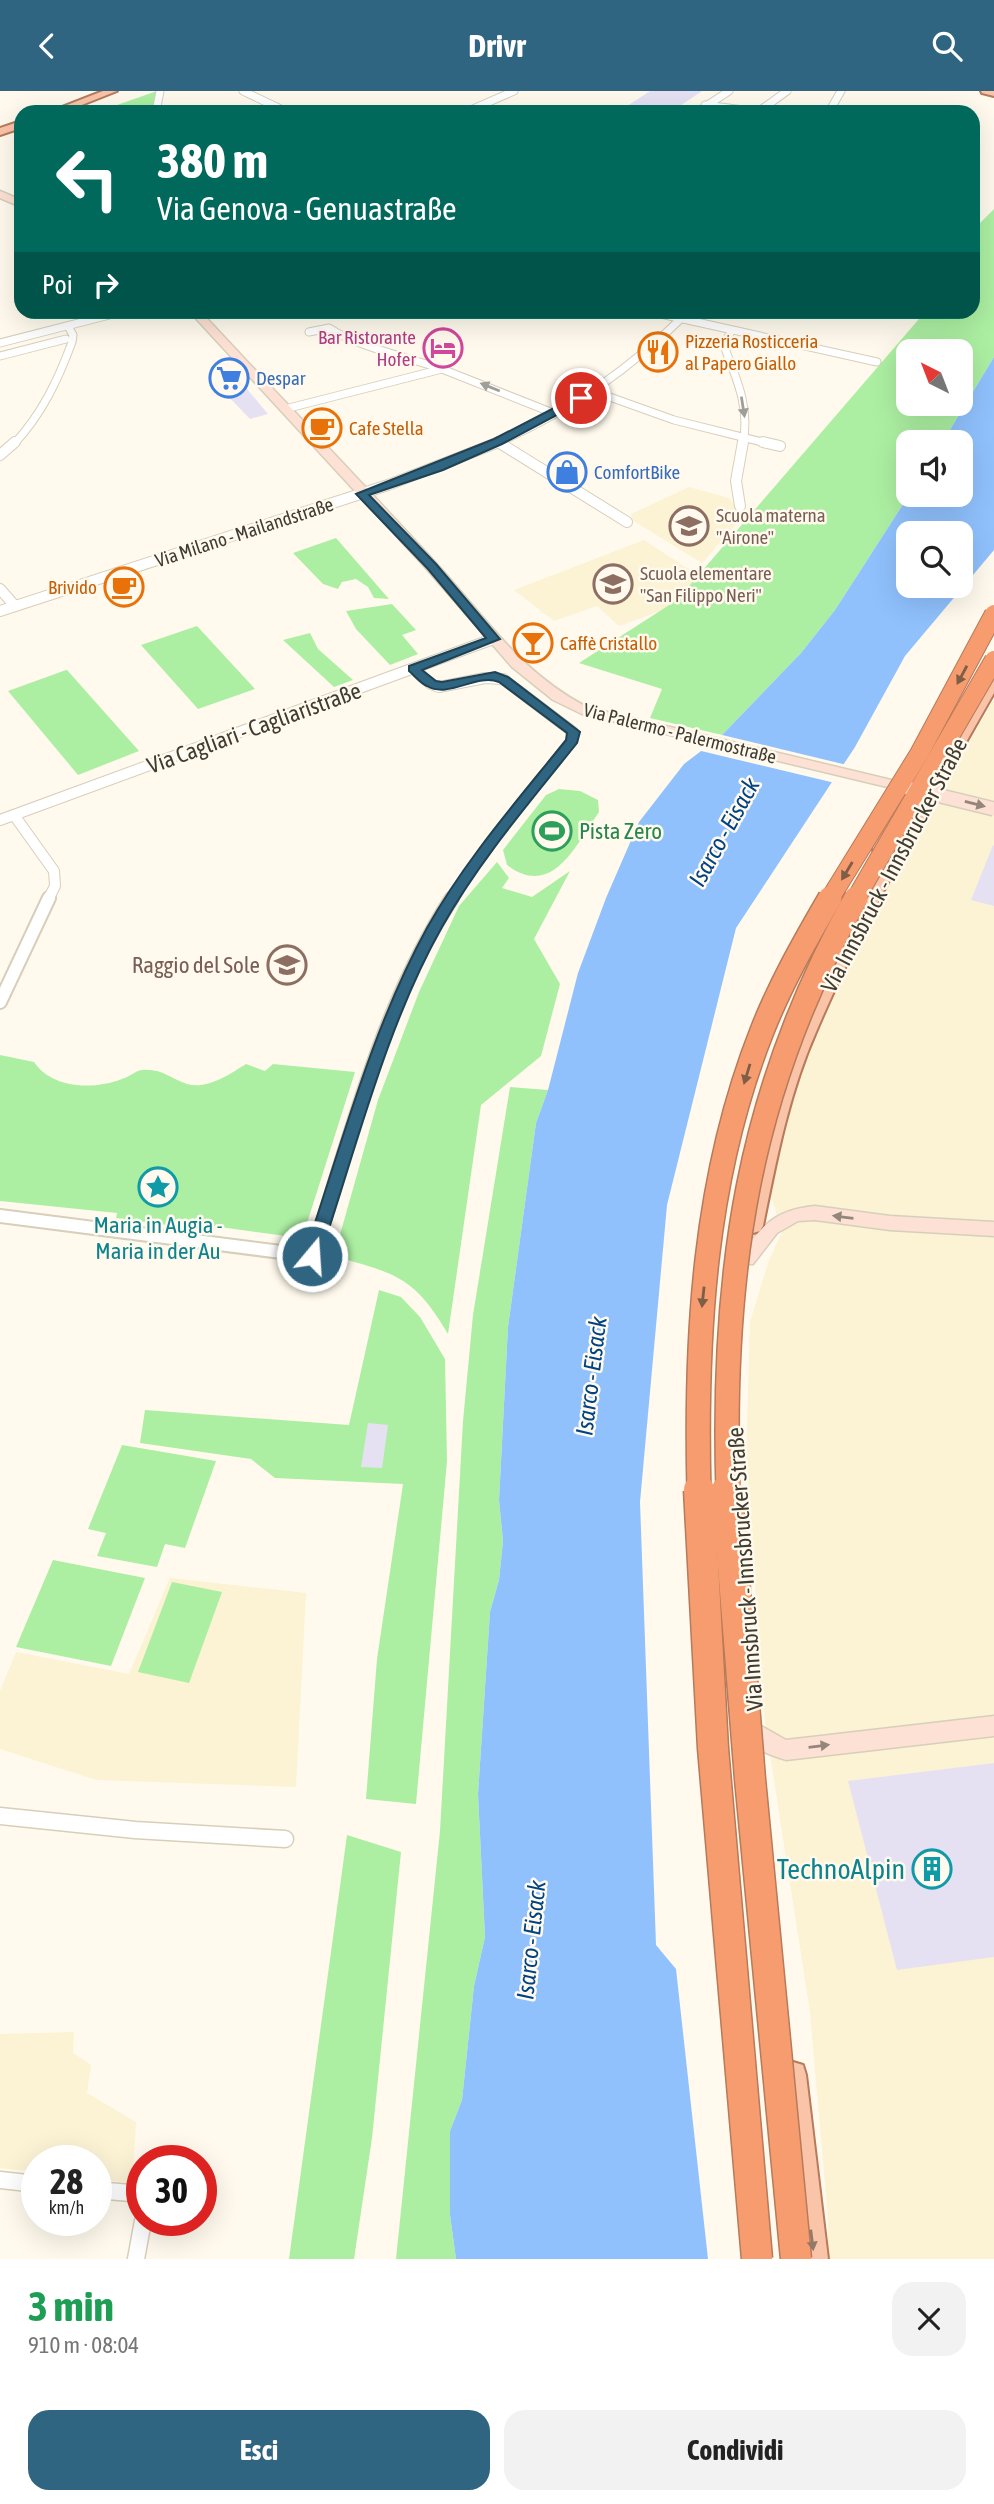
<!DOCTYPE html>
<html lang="it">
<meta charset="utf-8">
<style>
body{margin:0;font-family:"Asap Condensed",sans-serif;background:#f2f2f2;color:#222;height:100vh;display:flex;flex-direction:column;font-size:26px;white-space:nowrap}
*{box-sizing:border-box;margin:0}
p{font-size:23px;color:#767676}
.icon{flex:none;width:38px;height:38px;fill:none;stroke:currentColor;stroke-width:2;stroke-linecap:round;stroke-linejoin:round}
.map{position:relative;height:2168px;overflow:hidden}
.drawer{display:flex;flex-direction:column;background:#fff;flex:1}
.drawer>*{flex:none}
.guide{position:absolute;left:14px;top:14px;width:966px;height:214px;border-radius:21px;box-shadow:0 7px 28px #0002;background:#00695c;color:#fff;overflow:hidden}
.needle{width:46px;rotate:318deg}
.tools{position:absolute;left:896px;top:248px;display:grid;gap:14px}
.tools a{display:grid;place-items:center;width:77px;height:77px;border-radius:14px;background:#fff;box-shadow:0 7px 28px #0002;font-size:35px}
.speed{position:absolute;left:21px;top:2054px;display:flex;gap:14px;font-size:35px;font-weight:700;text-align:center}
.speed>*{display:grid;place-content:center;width:91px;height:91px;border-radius:50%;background:#fff;box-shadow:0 7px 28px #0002;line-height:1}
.speed small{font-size:18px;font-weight:400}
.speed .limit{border:10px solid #d22;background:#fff;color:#111}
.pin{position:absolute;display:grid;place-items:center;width:60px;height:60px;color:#fff;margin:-30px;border:4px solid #fff;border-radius:50%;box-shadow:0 2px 7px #0007}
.me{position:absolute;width:77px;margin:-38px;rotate:18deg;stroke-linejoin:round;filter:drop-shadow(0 0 5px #0008)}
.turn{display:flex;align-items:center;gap:24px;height:147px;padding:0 28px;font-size:32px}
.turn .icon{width:91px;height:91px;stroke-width:2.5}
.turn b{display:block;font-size:49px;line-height:60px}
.then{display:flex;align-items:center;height:66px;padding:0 28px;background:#0003;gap:14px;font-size:26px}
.round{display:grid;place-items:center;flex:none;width:74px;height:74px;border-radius:21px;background:#f2f2f2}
.summary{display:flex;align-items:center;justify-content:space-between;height:119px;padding:0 28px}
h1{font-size:42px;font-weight:700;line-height:52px;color:#1e9e55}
.primary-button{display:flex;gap:14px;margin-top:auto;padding:14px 28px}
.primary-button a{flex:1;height:80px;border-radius:21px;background:#306581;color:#fff;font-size:28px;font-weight:700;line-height:80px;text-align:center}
.primary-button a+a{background:#f2f2f2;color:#222}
header{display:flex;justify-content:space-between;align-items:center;height:91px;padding:0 28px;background:#306581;color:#fff;font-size:32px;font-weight:700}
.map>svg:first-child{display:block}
.built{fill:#fcf2d4}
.green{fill:#acefa2;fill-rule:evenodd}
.water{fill:#90c1fd;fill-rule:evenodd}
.pier{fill:#fffaed}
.building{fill:#e5e1f3}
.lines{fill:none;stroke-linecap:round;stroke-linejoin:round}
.street-far3-casing{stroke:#d7cfba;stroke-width:9}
.street-far2-casing{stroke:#d7cfba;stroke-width:12}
.street-far1-casing{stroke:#d7cfba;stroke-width:16}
.street-casing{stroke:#d7cfba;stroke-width:19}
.secondary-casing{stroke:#d7cfba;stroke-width:3}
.primary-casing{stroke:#b77a5a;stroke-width:4}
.street-far3{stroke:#fff;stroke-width:7}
.street-far2{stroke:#fff;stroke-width:10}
.street-far1{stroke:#fff;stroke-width:12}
.street{stroke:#fff;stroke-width:16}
.secondary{fill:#fde1d4;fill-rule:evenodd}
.primary{fill:#fac4a9;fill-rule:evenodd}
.secondary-bridge-casing{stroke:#d7cfba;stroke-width:16;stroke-linecap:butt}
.highway-bridge-far2-casing{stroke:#b77a5a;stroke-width:20;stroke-linecap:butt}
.highway-bridge-far1-casing{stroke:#b77a5a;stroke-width:26;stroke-linecap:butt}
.highway-bridge-casing{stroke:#b77a5a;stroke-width:33;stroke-linecap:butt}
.secondary-bridge{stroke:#fde1d4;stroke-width:13}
.highway-bridge-far2{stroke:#f79c6f;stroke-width:18}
.highway-bridge-far1{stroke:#f79c6f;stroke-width:23}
.highway-bridge{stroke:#f79c6f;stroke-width:30}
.oneway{fill:#9f9e99}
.oneway2{fill:#7f5e48}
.oneway3{fill:#94867b}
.oneway4{fill:#937968}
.route{fill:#306581;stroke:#1f4254;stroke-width:2}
.labels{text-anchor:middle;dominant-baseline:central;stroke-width:5;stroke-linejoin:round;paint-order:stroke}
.far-hotel-label{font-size:19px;fill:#b23c85;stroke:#fffaed;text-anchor:end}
.far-food-label{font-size:19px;fill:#c56008;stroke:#fffaed;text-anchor:start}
.far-shop-label{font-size:19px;fill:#366cbe;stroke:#fffaed;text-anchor:start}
.far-education-label{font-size:19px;fill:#785e54;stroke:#fffaed;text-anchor:start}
.far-street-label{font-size:19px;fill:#3f3c33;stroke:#fffaed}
.street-label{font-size:23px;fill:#3f3c33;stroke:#fffaed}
.leisure-label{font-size:23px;fill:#27864d;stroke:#fffaed;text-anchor:start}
.education-label{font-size:23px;fill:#785e54;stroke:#fffaed;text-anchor:end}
.culture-label{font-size:23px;fill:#0d838f;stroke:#fffaed}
.water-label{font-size:24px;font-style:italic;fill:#004384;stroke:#fffaed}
.near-culture-label{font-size:28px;fill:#0d838f;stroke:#fffaed;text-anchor:end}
</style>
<header><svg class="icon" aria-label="back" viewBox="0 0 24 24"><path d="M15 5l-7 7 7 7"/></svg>Drivr<svg class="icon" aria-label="search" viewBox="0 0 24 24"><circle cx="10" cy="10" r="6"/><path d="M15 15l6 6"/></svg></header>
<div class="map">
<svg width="994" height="2168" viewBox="0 0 994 2168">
<rect width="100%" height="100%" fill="#fffaed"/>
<g class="built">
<polygon points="689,396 729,407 743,425 702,472 632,429 631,423"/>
<polygon points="644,449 702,487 679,513 619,535 597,515 554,530 514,499"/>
<polygon points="994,608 994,2168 828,2168 828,2129 810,1921 764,1625 746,1369 750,1231 769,1169 782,1141 769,1098 790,1016 814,942 851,859"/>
<polygon points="170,1487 306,1502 296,1696 96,1689 0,1658 0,1600 16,1561 129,1583"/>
<polygon points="74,1941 73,1962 91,1974 87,2002 136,2031 132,2092 96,2088 96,2070 37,2070 37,2081 0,2077 0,1943"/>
</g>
<g class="green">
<polygon points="157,0 153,21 114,20 129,17 117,14"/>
<path d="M994 118V266L942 352H908L909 404 835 519 801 562 722 644 650 627 662 598 579 572 677 509 925 221 973 220V139ZM908 261H961V313H908Z"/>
<polygon points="336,447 389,508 374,507 368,496 356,488 342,491 338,498 323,493 293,462"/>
<polygon points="392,513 416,539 402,544 418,563 390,574 356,538 346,520"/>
<polygon points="197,535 255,598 198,618 141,554"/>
<polygon points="310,542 318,558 353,589 334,596 283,549"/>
<polygon points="66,579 67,579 139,660 78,684 8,600"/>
<path d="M559 698 580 700 598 709 599 721C577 752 553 809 507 774L503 759 546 704Z"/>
<path d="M497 771 509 787 502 797 532 806 570 780 534 848 560 893 541 965 481 1014 448 1243C414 1185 396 1183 334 1165L378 1009 419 901 459 815Z"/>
<path d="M0 964 34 971C52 998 94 999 122 988 129 986 135 980 142 979 162 977 171 988 187 993 207 999 230 983 246 973L265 980 273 973 355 981 308 1129 293 1146 169 1129 167 1134 116 1127 117 1122 0 1110Z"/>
<polygon points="510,996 548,999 536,1032 508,1236 499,1409 503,1450 499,1489 490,1521 478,1703 485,1846 474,1895 462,2009 450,2040 450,2124 456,2168 396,2168 440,1740 463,1330 473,1224"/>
<polygon points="379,1199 401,1206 420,1226 445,1268 447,1370 416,1713 366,1708 377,1568 403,1393 275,1387 251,1368 140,1352 145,1319 349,1334"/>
<polygon points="122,1354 216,1370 185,1457 165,1453 157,1476 97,1465 106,1442 88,1438"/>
<polygon points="53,1469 145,1487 111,1575 16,1556"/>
<polygon points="172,1491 222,1501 189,1592 138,1581"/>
<polygon points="347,1744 401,1761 372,2047 354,2168 289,2168"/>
</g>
<path class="water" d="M994 266V459L905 565 855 656 736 837 667 1114 640 1411 656 1854 676 1878 708 2168H456L450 2124V2040L462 2009 474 1895 485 1846 478 1703 490 1521 499 1489 503 1450 499 1409 508 1236 536 1032 548 999 578 882 606 807 639 731 684 673 722 644 801 562 835 519 909 404H961V352H942ZM908 443H961V495H908Z"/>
<polygon class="pier" points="718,643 847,674 835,692 697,659"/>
<g class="building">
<polygon points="650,0 702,0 671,21 618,21"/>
<polygon points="247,298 268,323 250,328 226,303"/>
<polygon points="993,754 994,755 994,815 971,809"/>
<polygon points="368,1332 388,1334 382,1377 361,1376"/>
<polygon points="994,1672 994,1866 897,1879 848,1690"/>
</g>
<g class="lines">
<g class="street-far3-casing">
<g id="street-far3">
<polyline points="243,0 287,21"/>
<polyline points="705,14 759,21"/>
<polyline points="156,21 160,0"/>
<polyline points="466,21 514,0"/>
<polyline points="697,21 729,0"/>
<polyline points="758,21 787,0"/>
<polyline points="829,21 841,0"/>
<polyline points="647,220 877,271"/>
<path d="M731 240 724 255C737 289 750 316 743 353"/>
<path d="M309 241 329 237C358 256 407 266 442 278"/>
<polyline points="0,252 125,220"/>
<polyline points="0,265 66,248"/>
<polyline points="593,300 674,329 770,353"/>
<polyline points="285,318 442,278 553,322"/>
<polyline points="498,351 501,353"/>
<path d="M14 353C42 323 58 289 72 251L73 244 68 235"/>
<path d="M495 353C572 319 630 278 689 220"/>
</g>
</g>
<g class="street-far2-casing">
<g id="street-far2">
<polyline points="498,351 627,431"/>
<polyline points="763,351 780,355"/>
<polyline points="0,364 15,351"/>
<polyline points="740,415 736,390 743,351"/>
<polyline points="0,498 15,515"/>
<polyline points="0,520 388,394 499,351"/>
<polyline points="414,578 431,593 439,596 485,587 503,588 573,641 572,650 499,740 450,809"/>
<polyline points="14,724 54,780 55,795 48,809"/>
<polyline points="0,729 493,548"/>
</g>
</g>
<g class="street-far1-casing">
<g id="street-far1">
<polyline points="0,911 49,807"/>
<path d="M0 1125 312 1165C351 1045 382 914 452 807"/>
</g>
</g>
<g class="street-casing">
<g id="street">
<polyline points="0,1725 135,1739 285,1748"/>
<polyline points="0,2089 37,2093"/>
<polyline points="96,2099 142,2103"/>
<polyline points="136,2168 143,2130"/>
</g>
</g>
<g class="secondary-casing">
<g id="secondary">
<polygon points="0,100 21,109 21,116 0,107"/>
<path d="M189 220H200C278 304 357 386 434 470 484 524 519 581 587 616L908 693 915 697 908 701 582 623 553 609 512 576 425 476Z"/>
<path d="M815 1115 890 1125 994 1131V1145L890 1139 815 1129 798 1130 777 1142 753 1173H741L738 1168 741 1163C764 1133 775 1119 815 1115Z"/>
<path d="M994 1625V1645L786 1669C770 1664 753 1659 745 1642L748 1635 756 1632 786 1649Z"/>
</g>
</g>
<g class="primary-casing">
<g id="primary">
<polygon points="103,0 117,0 64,21 49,21"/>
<polygon points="981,0 994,0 994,5 982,2"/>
<polygon points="21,30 21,37 0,44 0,37"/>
<path d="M994 584V602C931 713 866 823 816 941 789 1002 776 1070 763 1135L760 1140 753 1142 746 1140 743 1135 762 1048 797 942 877 779 871 748 927 651 949 626H959L962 629 942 653 887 748 889 759 986 589Z"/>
<polygon points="793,1971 803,1974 806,1984 828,2168 800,2168 780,1984 783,1974"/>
</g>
</g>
<use href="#street-far3" class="street-far3"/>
<use href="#street-far2" class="street-far2"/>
<use href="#street-far1" class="street-far1"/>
<use href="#street" class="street"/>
<use href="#secondary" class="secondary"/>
<use href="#primary" class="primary"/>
<g class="secondary-bridge-casing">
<polyline id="secondary-bridge" points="908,697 994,718"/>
</g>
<g class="highway-bridge-far2-casing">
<g id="highway-bridge-far2">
<polyline points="829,809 919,663 994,523"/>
<polyline points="855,809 994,569"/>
</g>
</g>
<g class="highway-bridge-far1-casing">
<g id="highway-bridge-far1">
<path d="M699 1401C695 1245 704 1086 762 940 780 894 805 850 830 807"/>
<path d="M728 1401C721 1183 747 1000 856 807"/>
</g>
</g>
<g class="highway-bridge-casing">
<g id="highway-bridge">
<polyline points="699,1399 713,1657 757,2168"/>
<polyline points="727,1399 750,1688 796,2168"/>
</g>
</g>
<use href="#secondary-bridge" class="secondary-bridge"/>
<use href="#highway-bridge-far2" class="highway-bridge-far2"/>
<use href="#highway-bridge-far1" class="highway-bridge-far1"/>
<use href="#highway-bridge" class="highway-bridge"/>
</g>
<defs><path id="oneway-solid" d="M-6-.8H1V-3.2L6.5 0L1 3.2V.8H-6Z" transform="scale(1.75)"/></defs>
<g class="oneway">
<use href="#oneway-solid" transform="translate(490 296) rotate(-158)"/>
<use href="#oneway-solid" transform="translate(743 316) rotate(81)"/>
</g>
<g class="oneway2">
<use href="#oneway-solid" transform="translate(962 584) rotate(118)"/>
<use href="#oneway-solid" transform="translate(847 780) rotate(121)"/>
<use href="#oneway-solid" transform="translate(747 983) rotate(107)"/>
<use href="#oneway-solid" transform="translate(703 1206) rotate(96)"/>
</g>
<g class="oneway3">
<use href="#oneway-solid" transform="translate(975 713) rotate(14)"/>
<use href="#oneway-solid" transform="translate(843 1126) rotate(-173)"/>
<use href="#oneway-solid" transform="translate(819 1655) rotate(-7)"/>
</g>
<use class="oneway4" href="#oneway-solid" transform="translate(812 2149) rotate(83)"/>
<path class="route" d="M581 303 586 307 585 309 502 353 443 379 369 404 436 473 500 548 422 579 436 590 442 591 495 581 508 586 580 641 577 652C529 712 479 770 442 836 386 935 356 1058 320 1165L312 1172 304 1165C341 1056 371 939 427 837 465 769 517 710 566 649L567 642 499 591C476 582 449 608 427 595 420 592 415 585 409 580V575L486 547 428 478 356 403 494 348Z"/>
<defs>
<g id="hotel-ring" transform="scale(2.0125)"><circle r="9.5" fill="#fffaed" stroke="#d1479c" stroke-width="1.5"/><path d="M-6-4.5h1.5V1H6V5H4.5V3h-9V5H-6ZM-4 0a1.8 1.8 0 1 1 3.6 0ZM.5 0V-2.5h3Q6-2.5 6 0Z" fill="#d1479c"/></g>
<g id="restaurant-ring" transform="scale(2.0125)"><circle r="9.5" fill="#fffaed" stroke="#e8710a" stroke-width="1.5"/><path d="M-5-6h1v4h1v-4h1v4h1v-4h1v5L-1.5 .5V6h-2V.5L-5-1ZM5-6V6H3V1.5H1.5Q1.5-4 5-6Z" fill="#e8710a"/></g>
<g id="supermarket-ring" transform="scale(2.0125)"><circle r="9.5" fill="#fffaed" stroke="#3f7fe0" stroke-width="1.5"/><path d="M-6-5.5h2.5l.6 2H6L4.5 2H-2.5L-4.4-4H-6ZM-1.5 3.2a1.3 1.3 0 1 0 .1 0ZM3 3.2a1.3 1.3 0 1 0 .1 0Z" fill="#3f7fe0"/></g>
<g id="cafe-ring" transform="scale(2.0125)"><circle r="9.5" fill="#fffaed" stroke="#e8710a" stroke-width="1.5"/><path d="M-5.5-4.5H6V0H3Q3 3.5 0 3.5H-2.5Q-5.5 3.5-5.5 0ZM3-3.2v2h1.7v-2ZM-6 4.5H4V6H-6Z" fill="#e8710a"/></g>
<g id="shop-ring" transform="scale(2.0125)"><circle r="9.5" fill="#fffaed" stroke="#3f7fe0" stroke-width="1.5"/><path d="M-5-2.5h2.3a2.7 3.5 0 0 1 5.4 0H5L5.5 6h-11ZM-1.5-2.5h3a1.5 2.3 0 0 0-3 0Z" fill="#3f7fe0"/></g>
<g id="school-ring" transform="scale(2.0125)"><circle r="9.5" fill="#fffaed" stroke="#8d6e63" stroke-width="1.5"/><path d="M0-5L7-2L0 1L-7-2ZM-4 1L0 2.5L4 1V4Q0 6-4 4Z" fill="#8d6e63"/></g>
<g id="bar-ring" transform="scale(2.0125)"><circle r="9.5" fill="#fffaed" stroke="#e8710a" stroke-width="1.5"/><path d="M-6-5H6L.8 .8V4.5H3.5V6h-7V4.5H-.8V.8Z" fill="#e8710a"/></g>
<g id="stadium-ring" transform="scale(2.0125)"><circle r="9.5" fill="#fffaed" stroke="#2e9e5b" stroke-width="1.5"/><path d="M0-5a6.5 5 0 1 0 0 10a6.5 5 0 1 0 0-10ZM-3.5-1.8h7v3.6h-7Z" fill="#2e9e5b"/></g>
<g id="sight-ring" transform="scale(2.0125)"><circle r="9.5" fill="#fffaed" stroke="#0f9aa8" stroke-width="1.5"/><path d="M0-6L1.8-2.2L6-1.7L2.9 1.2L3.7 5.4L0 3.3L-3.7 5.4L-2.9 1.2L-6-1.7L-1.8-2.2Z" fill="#0f9aa8"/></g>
<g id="building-ring" transform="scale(2.0125)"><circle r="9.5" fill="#fffaed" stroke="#0f9aa8" stroke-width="1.5"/><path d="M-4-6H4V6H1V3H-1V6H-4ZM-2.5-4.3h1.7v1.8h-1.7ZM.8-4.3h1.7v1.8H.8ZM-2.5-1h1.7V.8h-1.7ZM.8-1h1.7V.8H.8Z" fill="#0f9aa8"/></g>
</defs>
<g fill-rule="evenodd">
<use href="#hotel-ring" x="443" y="257"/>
<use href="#restaurant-ring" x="658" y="261"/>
<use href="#supermarket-ring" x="229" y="287"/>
<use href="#cafe-ring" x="322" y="337"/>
<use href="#shop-ring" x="567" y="381"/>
<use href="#school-ring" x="689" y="435"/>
<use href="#school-ring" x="613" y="493"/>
<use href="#cafe-ring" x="124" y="496"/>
<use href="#bar-ring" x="533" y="552"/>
<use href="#stadium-ring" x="552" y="740"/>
<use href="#school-ring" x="287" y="874"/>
<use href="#sight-ring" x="158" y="1096"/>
<use href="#building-ring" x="932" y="1778"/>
</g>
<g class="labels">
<g class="far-hotel-label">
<text x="416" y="246">Bar Ristorante<tspan x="416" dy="22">Hofer</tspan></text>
</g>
<g class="far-food-label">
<text x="685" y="250">Pizzeria Rosticceria<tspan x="685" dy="22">al Papero Giallo</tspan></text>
<text x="349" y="337">Cafe Stella</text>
<text x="97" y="496" text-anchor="end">Brivido</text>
<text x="560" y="552">Caffè Cristallo</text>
</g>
<g class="far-shop-label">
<text x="256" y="287">Despar</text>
<text x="594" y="381">ComfortBike</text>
</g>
<g class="far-education-label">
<text x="716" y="424">Scuola materna<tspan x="716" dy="22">"Airone"</tspan></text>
<text x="640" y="482">Scuola elementare<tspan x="640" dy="22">"San Filippo Neri"</tspan></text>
</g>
<g class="far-street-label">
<text transform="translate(244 441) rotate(-18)">Via Milano - Mailandstraße</text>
<text transform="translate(680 642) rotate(14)">Via Palermo - Palermostraße</text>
</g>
<g class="street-label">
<text transform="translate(254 637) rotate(-20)">Via Cagliari - Cagliaristraße</text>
<text transform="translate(894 774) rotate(-62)">Via Innsbruck - Innsbrucker Straße</text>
<text transform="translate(745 1478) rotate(-94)">Via Innsbruck - Innsbrucker Straße</text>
</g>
<g class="leisure-label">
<text x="579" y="740">Pista Zero</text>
</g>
<g class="education-label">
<text x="260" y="874">Raggio del Sole</text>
</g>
<g class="culture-label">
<text x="158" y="1134">Maria in Augia -<tspan x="158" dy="26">Maria in der Au</tspan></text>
</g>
<g class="water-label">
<text transform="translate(724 741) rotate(-61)">Isarco - Eisack</text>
<text transform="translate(591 1285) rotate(-83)">Isarco - Eisack</text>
<text transform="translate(531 1849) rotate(-84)">Isarco - Eisack</text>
</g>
<g class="near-culture-label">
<text x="905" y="1778">TechnoAlpin</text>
</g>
</g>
</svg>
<div class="tools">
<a><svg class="needle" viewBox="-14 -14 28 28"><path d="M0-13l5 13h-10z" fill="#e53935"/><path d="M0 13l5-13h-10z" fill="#767676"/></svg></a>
<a><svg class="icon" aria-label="sound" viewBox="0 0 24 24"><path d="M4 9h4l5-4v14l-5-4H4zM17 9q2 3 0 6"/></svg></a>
<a><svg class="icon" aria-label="search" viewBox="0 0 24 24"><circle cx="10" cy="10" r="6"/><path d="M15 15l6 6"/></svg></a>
</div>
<div class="speed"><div>28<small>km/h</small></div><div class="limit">30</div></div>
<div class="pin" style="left:581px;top:307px;background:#d93025"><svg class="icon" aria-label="arrive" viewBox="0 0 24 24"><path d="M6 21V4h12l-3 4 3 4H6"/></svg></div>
<svg class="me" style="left:312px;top:1165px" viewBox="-20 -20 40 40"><circle r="17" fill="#306581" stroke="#fff" stroke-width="3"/><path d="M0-11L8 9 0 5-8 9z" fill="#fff"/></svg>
<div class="guide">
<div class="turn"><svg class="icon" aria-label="left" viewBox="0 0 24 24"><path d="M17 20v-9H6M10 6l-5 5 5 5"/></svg><div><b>380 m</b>Via Genova - Genuastraße</div></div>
<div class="then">Poi<svg class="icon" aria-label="right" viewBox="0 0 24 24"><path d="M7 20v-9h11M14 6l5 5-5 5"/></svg></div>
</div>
</div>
<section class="drawer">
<div class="summary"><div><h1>3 min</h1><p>910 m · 08:04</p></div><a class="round"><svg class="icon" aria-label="close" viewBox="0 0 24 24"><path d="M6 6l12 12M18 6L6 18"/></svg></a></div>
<div class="primary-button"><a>Esci</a><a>Condividi</a></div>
</section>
